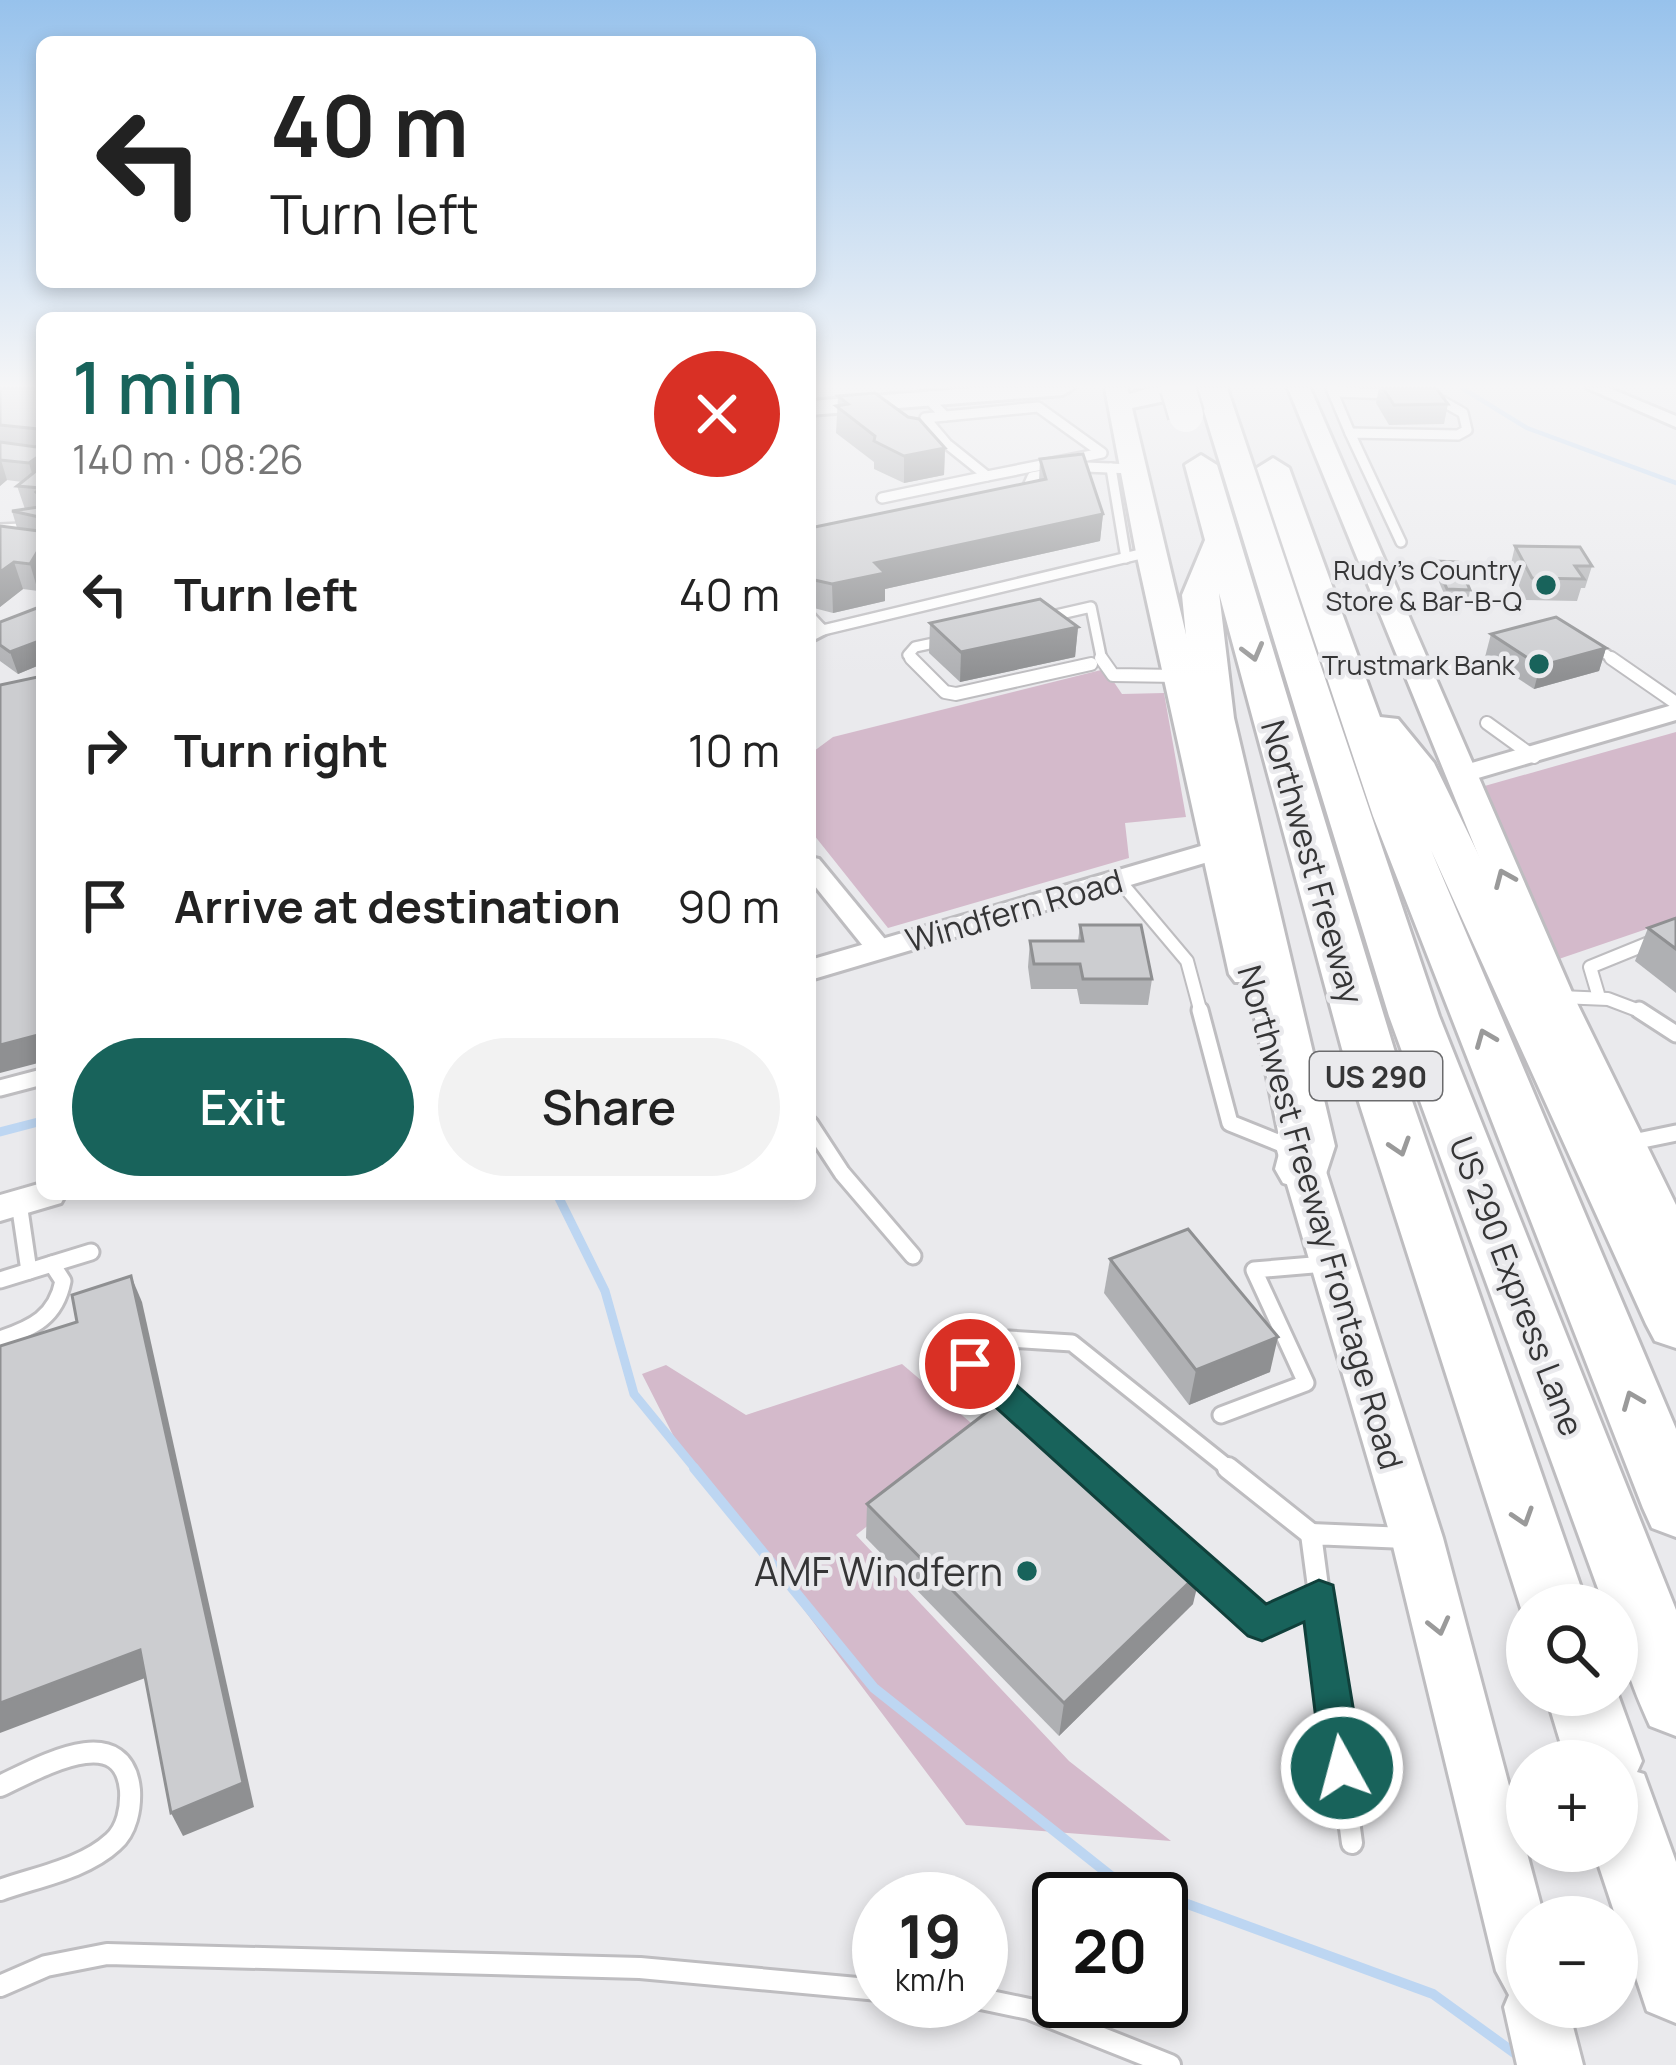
<!DOCTYPE html>
<meta charset="utf-8">
<style>
body{margin:0;font-family:Manrope,sans-serif;background:#f2f2f2;color:#222;height:100vh;display:flex;flex-direction:column;font-size:45px;white-space:nowrap}
*{box-sizing:border-box;margin:0}
p{font-size:39px;color:#767676}
.icon{flex:none;width:66px;height:66px;fill:none;stroke:currentColor;stroke-width:2;stroke-linecap:round;stroke-linejoin:round}
.map{position:relative;flex:1;overflow:hidden}
.panel{position:absolute;left:36px;top:312px;width:780px;height:888px;display:flex;flex-direction:column;background:#fff;border-radius:18px;box-shadow:0 6px 18px #0003}
.panel>*{flex:none}
.guide{position:absolute;left:36px;top:36px;width:780px;height:252px;border-radius:18px;box-shadow:0 6px 18px #0003;background:#fff;color:#222;overflow:hidden}
.controls{position:absolute;left:1506px;top:1584px;display:grid;gap:24px}
.controls a{display:grid;place-items:center;width:132px;height:132px;border-radius:50%;background:#fff;box-shadow:0 6px 18px #0003;font-size:60px}
.speed{position:absolute;left:852px;top:1872px;display:flex;gap:24px;font-size:60px;font-weight:700;text-align:center}
.speed>*{display:grid;place-content:center;width:156px;height:156px;border-radius:50%;background:#fff;box-shadow:0 6px 18px #0003;line-height:1}
.speed small{font-size:30px;font-weight:400}
.speed .limit{border:6px solid #111;border-radius:18px;background:#fff;color:#111}
.pin{position:absolute;display:grid;place-items:center;width:102px;height:102px;color:#fff;margin:-51px;border:6px solid #fff;border-radius:50%;box-shadow:0 3px 12px #0007}
.me{position:absolute;width:132px;margin:-66px;rotate:353deg;stroke-linejoin:round;filter:drop-shadow(0 0 9px #0008)}
.turn{display:flex;align-items:center;gap:42px;height:252px;padding:0 36px;font-size:54px}
.turn .icon{width:156px;height:156px;stroke-width:2.5}
.turn b{display:block;font-size:84px;line-height:102px}
.round{display:grid;place-items:center;flex:none;width:126px;height:126px;border-radius:63px;background:#f2f2f2}
.head{display:flex;align-items:center;justify-content:space-between;height:204px;padding:0 36px}
h1{font-size:72px;font-weight:600;line-height:90px;color:#18635b}
.primary-button{display:flex;gap:24px;margin-top:auto;padding:24px 36px}
.primary-button a{flex:1;height:138px;border-radius:72px;background:#18635b;color:#fff;font-size:48px;font-weight:600;line-height:138px;text-align:center}
.primary-button a+a{background:#f2f2f2;color:#222}
ul{padding:0;list-style:none}
li{display:flex;align-items:center;gap:36px;height:156px;padding:0 36px}
li div{flex:1}
li b{display:block;font-size:45px}
li em{font-style:normal}
.map>svg:first-child{display:block}
.green{fill:#d4bacb}
.lines{fill:none;stroke-linecap:round;stroke-linejoin:round}
.stream-far2{stroke:#bdd6f2;stroke-width:4.5}
.stream-far1{stroke:#bdd6f2;stroke-width:9}
.stream{stroke:#bdd6f2;stroke-width:10}
.service-far3-casing{stroke:#bebdc0;stroke-width:14}
.service-far2-casing{stroke:#bebdc0;stroke-width:16}
.service-far1-casing{stroke:#bebdc0;stroke-width:21}
.service-casing{stroke:#bebdc0;stroke-width:26}
.minor-casing{stroke:#bebdc0;stroke-width:6}
.tertiary-casing{stroke:#bebdc0;stroke-width:6}
.secondary-casing{stroke:#bebdc0;stroke-width:6}
.motorway-casing{stroke:#bebdc0;stroke-width:6}
.service-far3{stroke:#fff;stroke-width:9}
.service-far2{stroke:#fff;stroke-width:12}
.service-far1{stroke:#fff;stroke-width:15}
.service{stroke:#fff;stroke-width:20}
.minor{fill:#fff;fill-rule:evenodd}
.tertiary{fill:#fff;fill-rule:evenodd}
.secondary{fill:#fff;fill-rule:evenodd}
.motorway{fill:#fff;fill-rule:evenodd}
.motorway-bridge-casing{stroke:#bebdc0;stroke-width:39;stroke-linecap:butt}
.motorway-bridge{stroke:#fff;stroke-width:34}
.wall{fill:#afb0b3}
.shaded-wall{fill:#8f9092}
.building{fill:#cccdd0;stroke:#8f9092;stroke-width:3}
.oneway{stroke:#9a9a9a}
.route{fill:#18635b;stroke:#10403b;stroke-width:3}
.poi-dot{fill:#18635b;stroke:#eaeaed;stroke-width:4.5}
.labels{text-anchor:middle;dominant-baseline:central;stroke-width:9;stroke-linejoin:round;paint-order:stroke}
.far-poi-label{font-size:27px;fill:#353536;stroke:#eaeaed;text-anchor:end}
.shield{fill:#eaeaed;stroke:#6b6b6d;stroke-width:3}
.shield-label{font-size:30px;font-weight:bold;fill:#353536}
.street-label{font-size:33px;fill:#353536;stroke:#eaeaed}
.near-poi-label{font-size:39px;fill:#353536;stroke:#eaeaed;text-anchor:end}
</style>
<div class="map">
<svg width="1676" height="2065" viewBox="0 0 1676 2065">
<rect width="100%" height="100%" fill="#eaeaed"/>
<g class="green">
<polygon points="1105,669 1122,694 1164,693 1186,817 1125,823 1129,858 888,928 810,830 810,754 833,737"/>
<polygon points="1676,732 1676,919 1553,961 1474,789"/>
<polygon points="902,1364 984,1434 856,1535 1069,1761 1171,1841 966,1825 674,1437 642,1374 666,1365 746,1415"/>
</g>
<g class="lines">
<polyline class="stream-far2" points="1462,388 1527,428 1676,483"/>
<g class="stream-far1">
<polyline points="0,1132 42,1121"/>
<polyline points="557,1194 605,1291 634,1394 697,1471"/>
</g>
<polyline class="stream" points="694,1468 874,1688 1111,1876 1433,1994 1531,2065"/>
<g class="service-far3-casing">
<g id="service-far3">
<polyline points="1331,388 1350,433"/>
<polyline points="1333,392 1393,394"/>
<polyline points="929,400 945,416"/>
<polygon points="1038,407 1102,453 987,476 947,444 925,418"/>
<polyline points="1111,468 1126,558"/>
<polyline points="1024,495 1032,477 1086,467 1132,469"/>
<polyline points="882,498 987,476"/>
<polyline points="0,529 42,527"/>
<polyline points="1401,542 1350,433 1458,435 1467,430 1463,413 1419,388"/>
<polyline points="810,616 823,630 1149,552"/>
<polyline points="1043,618 1091,607 1102,661"/>
<polyline points="1606,654 1615,661"/>
<polyline points="914,661 908,655 915,647 943,641"/>
</g>
</g>
<g class="service-far2-casing">
<g id="service-far2">
<polyline points="911,658 945,692 956,694 1091,664"/>
<polyline points="1101,658 1113,675 1178,676"/>
<polyline points="1611,658 1676,703"/>
<polyline points="1418,668 1455,668"/>
<polyline points="1487,723 1534,757"/>
<polyline points="1118,879 1187,961 1201,1013"/>
<polyline points="1598,994 1590,967 1676,932"/>
<polyline points="1560,997 1608,999 1645,1013"/>
</g>
</g>
<g class="service-far1-casing">
<g id="service-far1">
<polyline points="1200,1010 1230,1123 1292,1148"/>
<polyline points="1639,1010 1676,1034"/>
<polyline points="0,1088 42,1077"/>
<polyline points="810,1124 842,1173 913,1256"/>
<polyline points="1628,1143 1676,1133"/>
<polyline points="19,1203 29,1271"/>
<polyline points="0,1280 91,1252"/>
<path d="M0 1339C33 1328 56 1317 63 1281L52 1264"/>
<polyline points="1221,1415 1306,1383 1254,1270 1325,1264"/>
<polyline points="1090,1471 970,1364 1009,1339 1072,1343 1232,1471"/>
</g>
</g>
<g class="service-casing">
<g id="service">
<polyline points="1087,1468 1262,1624 1319,1597"/>
<polyline points="1228,1468 1311,1534"/>
<path d="M0 1786C37 1769 123 1718 130 1790 131 1808 127 1830 113 1842 84 1869 36 1877 0 1890"/>
<polyline points="1352,1843 1311,1534 1406,1538"/>
<polyline points="0,1986 46,1966 107,1954 640,1968 879,1990"/>
<polyline points="981,1999 1029,2009 1170,2065"/>
</g>
</g>
<g class="minor-casing">
<g id="minor">
<polygon points="1587,388 1609,388 1676,416 1676,427"/>
<polygon points="823,624 833,630 810,642 810,628"/>
<polygon points="810,857 819,859 889,944 893,950 889,956 871,956 810,880"/>
</g>
</g>
<g class="tertiary-casing">
<g id="tertiary">
<polygon points="1676,704 1676,720 1461,783 1447,775 1451,769"/>
<polygon points="1218,841 1233,850 1228,856 810,980 810,960"/>
<polygon points="42,1183 42,1194 66,1194 61,1203 0,1221 0,1195"/>
</g>
</g>
<g class="secondary-casing">
<g id="secondary">
<polygon points="973,388 1074,388 1063,395 810,415 810,401"/>
<polygon points="1105,388 1127,388 1129,394 1150,388 1206,388 1203,393 1132,408 1267,974 1261,982 1235,982 1229,974 1136,552"/>
<polygon points="1288,388 1310,388 1574,997 1676,1205 1676,1268 1660,1263 1654,1251 1536,997"/>
<polygon points="1295,1125 1310,1130 1316,1140 1443,1538 1544,1917 1527,1917 1527,2007 1568,2007 1583,2065 1517,2065 1504,2007 1509,1995 1496,1971 1391,1538 1274,1140 1280,1130"/>
</g>
</g>
<g class="motorway-casing">
<g id="motorway">
<path d="M1197 388H1227L1439 1016 1676 1610V1736L1650 1726C1632 1686 1617 1649 1617 1605H1604L1389 1016Z"/>
<polygon points="1201,455 1217,465 1394,1049 1587,1605 1527,1605 1527,1627 1342,1049 1219,593 1234,718 1335,1146 1323,1183 1303,1189 1283,1183 1275,1169 1281,1146 1194,718 1182,595 1205,540 1185,465"/>
<polygon points="1273,458 1289,468 1380,717 1398,719 1434,763 1676,1262 1676,1348 1655,1341 1646,1324 1431,850 1676,1429 1676,1537 1652,1528 1643,1508 1373,816 1257,468"/>
<polygon points="1617,1692 1642,1761 1637,1772 1644,1774 1676,1862 1676,2023 1647,2011 1594,1851 1617,1851 1617,1761 1566,1761 1546,1695"/>
</g>
</g>
<use href="#service-far3" class="service-far3"/>
<use href="#service-far2" class="service-far2"/>
<use href="#service-far1" class="service-far1"/>
<use href="#service" class="service"/>
<use href="#minor" class="minor"/>
<use href="#tertiary" class="tertiary"/>
<use href="#secondary" class="secondary"/>
<use href="#motorway" class="motorway"/>
<g class="motorway-bridge-casing">
<polyline id="motorway-bridge" points="1178,388 1186,415"/>
</g>
<use href="#motorway-bridge" class="motorway-bridge"/>
</g>
<g class="wall">
<polygon points="0,388 42,388 42,585 38,591 23,589 0,607 0,526 17,528 12,511 25,509 17,486 22,482 7,480 0,486"/>
<polygon points="1379,388 1436,388 1448,404 1444,424 1389,425 1376,403"/>
<polygon points="838,396 945,448 944,475 904,483 874,469 874,462 836,433"/>
<polygon points="1040,459 1103,514 1100,541 885,589 885,601 833,613 810,607 810,528 1039,481"/>
<polygon points="1515,546 1592,566 1585,588 1581,588 1577,601 1526,600 1510,568"/>
<polygon points="1435,561 1470,590 1469,597 1445,596 1433,568"/>
<polygon points="42,606 42,664 18,674 0,661 0,622"/>
<polygon points="930,623 1078,627 1075,657 960,682 929,653"/>
<polygon points="1491,634 1606,648 1599,671 1534,689 1485,657"/>
<polygon points="1676,918 1676,993 1635,961 1648,928"/>
<polygon points="1080,925 1152,979 1148,1005 1080,1004 1077,989 1031,989 1028,967 1030,941 1078,941"/>
<polygon points="1110,1259 1270,1372 1189,1405 1104,1293"/>
<polygon points="867,1504 1193,1604 1059,1736 866,1538"/>
</g>
<g class="shaded-wall">
<polygon points="945,448 944,475 904,483 904,456"/>
<polygon points="42,454 42,479 35,484 29,463"/>
<polygon points="1,460 7,480 0,486 0,460"/>
<polygon points="1103,514 1100,541 885,589 885,601 833,613 832,584 875,563"/>
<polygon points="42,544 42,585 38,591 30,564"/>
<polygon points="14,562 23,589 0,607 0,572"/>
<polygon points="1078,627 1075,657 960,682 961,652"/>
<polygon points="42,640 42,664 18,674 10,652"/>
<polygon points="1606,648 1599,671 1534,689 1540,666"/>
<polygon points="42,1034 42,1062 0,1073 0,1045"/>
<polygon points="131,1276 142,1302 254,1807 183,1836 171,1813"/>
<polygon points="1278,1337 1270,1372 1189,1405 1196,1370"/>
<polygon points="1201,1571 1193,1604 1059,1736 1064,1703"/>
<polygon points="140,1650 153,1675 0,1733 0,1703"/>
</g>
<g class="building">
<polygon points="0,388 42,388 42,436 38,429 0,425"/>
<polygon points="1383,388 1436,388 1448,404 1394,405"/>
<polygon points="875,393 908,417 919,419 945,448 904,456 874,441 875,436 836,406 848,404 838,396"/>
<polygon points="0,442 36,447 42,442 42,454 29,463 0,460"/>
<polygon points="1083,454 1103,514 875,563 885,573 832,584 810,579 810,528 1046,479 1040,459"/>
<polygon points="42,466 42,498 36,492 41,488 17,486"/>
<polygon points="42,500 42,544 30,564 14,562 0,572 0,526 39,531 39,517 12,511 39,507"/>
<polygon points="1515,546 1580,547 1592,566 1575,566 1584,579 1532,578"/>
<polygon points="1435,561 1458,562 1470,590 1447,589"/>
<polygon points="1040,599 1078,627 961,652 930,623"/>
<polygon points="42,606 42,640 10,652 0,645 0,622"/>
<polygon points="1556,617 1606,648 1540,666 1491,634"/>
<polygon points="42,676 42,1034 0,1045 0,685"/>
<polygon points="1676,918 1676,949 1648,928"/>
<polygon points="1080,925 1141,925 1152,979 1083,979 1080,964 1034,964 1030,941 1083,941"/>
<polygon points="1188,1229 1278,1337 1196,1370 1110,1259"/>
<polygon points="131,1276 243,1783 171,1813 140,1650 0,1703 0,1346 77,1322 72,1295"/>
<polygon points="1004,1399 1201,1571 1064,1703 867,1504"/>
</g>
<defs><path id="oneway-chevron" d="M-2-3.5L2.5 0L-2 3.5" fill="none" stroke-width="1.6" stroke-linecap="round" stroke-linejoin="round" transform="scale(3)"/></defs>
<g class="oneway">
<use href="#oneway-chevron" transform="translate(1253 652) rotate(75)"/>
<use href="#oneway-chevron" transform="translate(1504 878) rotate(-113)"/>
<use href="#oneway-chevron" transform="translate(1485 1038) rotate(-112)"/>
<use href="#oneway-chevron" transform="translate(1400 1147) rotate(72)"/>
<use href="#oneway-chevron" transform="translate(1632 1400) rotate(-112)"/>
<use href="#oneway-chevron" transform="translate(1523 1517) rotate(72)"/>
<use href="#oneway-chevron" transform="translate(1439 1626) rotate(76)"/>
</g>
<linearGradient id="sky" x2="0" y2="1"><stop stop-color="#97c2ec"/><stop offset="0.57" stop-color="#f6f6f7"/><stop offset="1" stop-color="#f6f6f7" stop-opacity="0"/></linearGradient>
<rect width="1676" height="677" fill="url(#sky)"/>
<polygon class="route" points="970,1351 981,1354 1266,1604 1319,1580 1333,1585 1363,1768 1357,1782 1342,1788 1328,1782 1322,1768 1304,1622 1262,1641 1248,1636 958,1373 953,1364 958,1354"/>
<g class="poi-dot">
<circle cx="1546" cy="585" r="12"/>
<circle cx="1539" cy="664" r="12"/>
<circle cx="1027" cy="1571" r="12"/>
</g>
<g class="labels">
<g class="far-poi-label">
<text x="1522" y="569">Rudy's Country<tspan x="1522" dy="31">Store &amp; Bar-B-Q</tspan></text>
<text x="1515" y="664">Trustmark Bank</text>
</g>
<rect class="shield" x="1310" y="1052" width="132" height="48" rx="9"/>
<g class="shield-label">
<text x="1376" y="1076">US 290</text>
</g>
<g class="street-label">
<text transform="translate(1313 862) rotate(74)">Northwest Freeway</text>
<text transform="translate(1014 910) rotate(-16)">Windfern Road</text>
<text transform="translate(1321 1217) rotate(74)">Northwest Freeway Frontage Road</text>
<text transform="translate(1517 1286) rotate(69)">US 290 Express Lane</text>
</g>
<g class="near-poi-label">
<text x="1003" y="1571">AMF Windfern</text>
</g>
</g>
</svg>
<div class="controls">
<a><svg class="icon" aria-label="search" viewBox="0 0 24 24"><circle cx="10" cy="10" r="6"/><path d="M15 15l6 6"/></svg></a>
<a>+</a>
<a>−</a>
</div>
<div class="speed"><div>19<small>km/h</small></div><div class="limit">20</div></div>
<div class="pin" style="left:970px;top:1364px;background:#d93025"><svg class="icon" aria-label="arrive" viewBox="0 0 24 24"><path d="M6 21V4h12l-3 4 3 4H6"/></svg></div>
<svg class="me" style="left:1342px;top:1768px" viewBox="-20 -20 40 40"><circle r="17" fill="#18635b" stroke="#fff" stroke-width="3"/><path d="M0-11L8 9 0 5-8 9z" fill="#fff"/></svg>
<div class="guide">
<div class="turn"><svg class="icon" aria-label="left" viewBox="0 0 24 24"><path d="M17 20v-9H6M10 6l-5 5 5 5"/></svg><div><b>40 m</b>Turn left</div></div>
</div>
<section class="panel">
<div class="head"><div><h1>1 min</h1><p>140 m · 08:26</p></div><a class="round" style="background:#d93025;color:#fff"><svg class="icon" aria-label="close" viewBox="0 0 24 24"><path d="M6 6l12 12M18 6L6 18"/></svg></a></div>
<ul>
<li><svg class="icon" aria-label="left" viewBox="0 0 24 24"><path d="M17 20v-9H6M10 6l-5 5 5 5"/></svg><div><b>Turn left</b></div><em>40 m</em></li>
<li><svg class="icon" aria-label="right" viewBox="0 0 24 24"><path d="M7 20v-9h11M14 6l5 5-5 5"/></svg><div><b>Turn right</b></div><em>10 m</em></li>
<li><svg class="icon" aria-label="arrive" viewBox="0 0 24 24"><path d="M6 21V4h12l-3 4 3 4H6"/></svg><div><b>Arrive at destination</b></div><em>90 m</em></li>
</ul>
<div class="primary-button"><a>Exit</a><a>Share</a></div>
</section>
</div>
